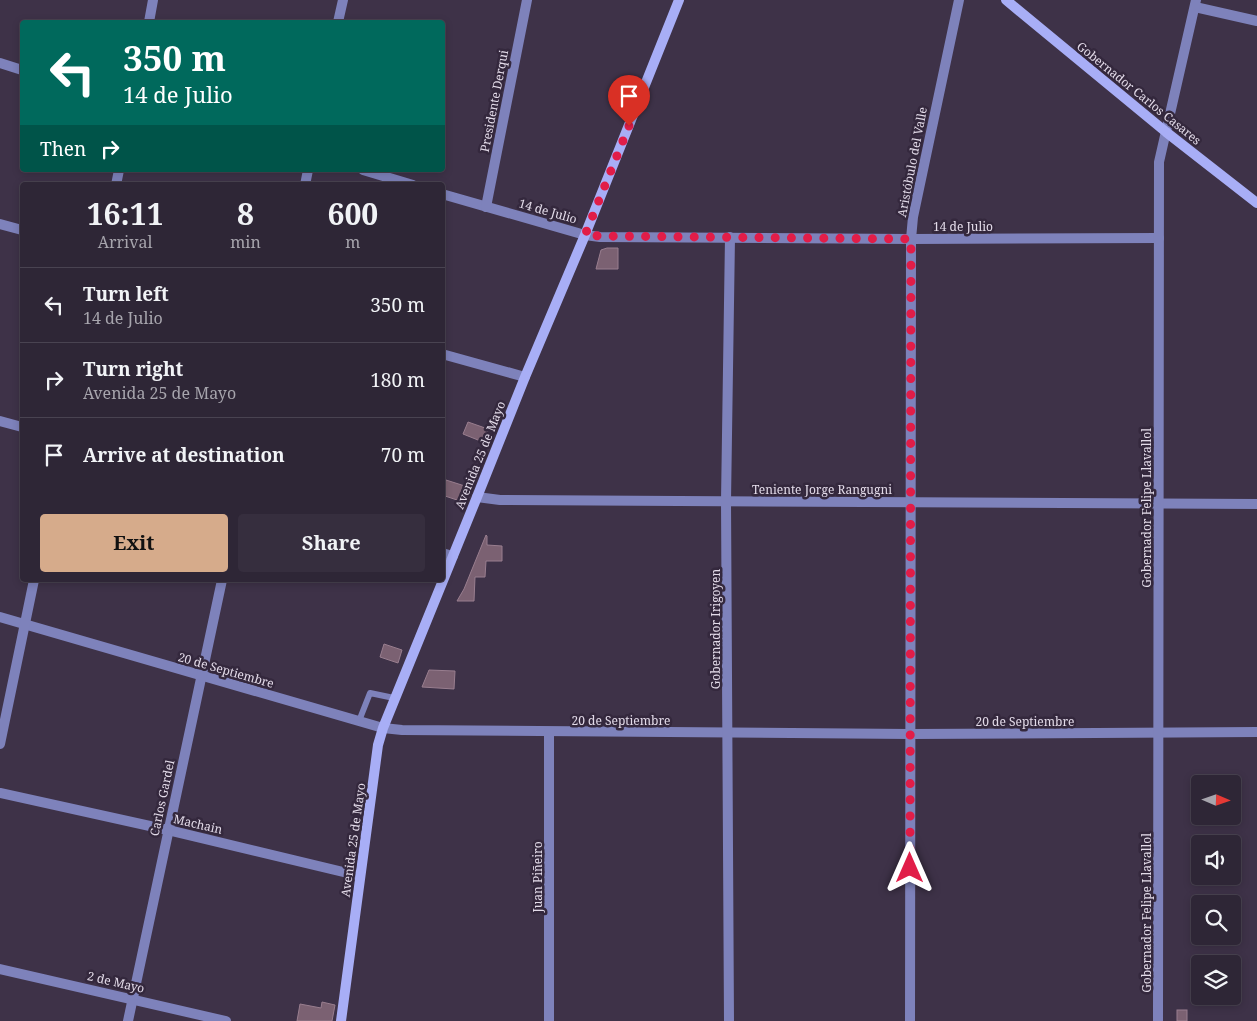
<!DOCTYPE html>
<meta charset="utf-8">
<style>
body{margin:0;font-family:"Noto Serif",serif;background:#362e3e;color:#f1f3f6;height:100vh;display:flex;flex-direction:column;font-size:19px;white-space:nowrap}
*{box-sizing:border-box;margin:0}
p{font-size:16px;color:#a7a5ad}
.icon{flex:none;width:28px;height:28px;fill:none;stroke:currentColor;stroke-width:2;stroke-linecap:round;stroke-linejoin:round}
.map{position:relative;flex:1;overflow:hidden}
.details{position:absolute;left:20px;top:182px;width:425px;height:400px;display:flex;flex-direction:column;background:#2e2636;border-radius:5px;box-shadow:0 2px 8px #0003,0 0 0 1px #494351}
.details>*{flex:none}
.banner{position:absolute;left:20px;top:20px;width:425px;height:152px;border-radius:5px;box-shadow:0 2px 8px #0003,0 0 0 1px #494351;background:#00695c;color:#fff;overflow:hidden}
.needle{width:32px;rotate:92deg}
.controls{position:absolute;left:1191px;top:775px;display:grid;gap:10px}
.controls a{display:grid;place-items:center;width:50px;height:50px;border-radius:5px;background:#2e2636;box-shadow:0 2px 8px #0003,0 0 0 1px #494351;font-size:25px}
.pin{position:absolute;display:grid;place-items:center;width:42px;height:42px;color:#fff;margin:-51px -21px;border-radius:50% 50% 50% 0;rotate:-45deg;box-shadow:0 0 5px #0007}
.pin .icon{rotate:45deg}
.me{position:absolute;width:55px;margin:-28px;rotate:0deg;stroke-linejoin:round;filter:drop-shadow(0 0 4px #0008)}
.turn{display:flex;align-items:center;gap:18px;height:105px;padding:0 20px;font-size:22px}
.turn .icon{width:65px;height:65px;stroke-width:2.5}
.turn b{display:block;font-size:35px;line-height:42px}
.then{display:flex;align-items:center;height:48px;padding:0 20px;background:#0003;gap:10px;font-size:19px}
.eta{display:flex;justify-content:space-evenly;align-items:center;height:85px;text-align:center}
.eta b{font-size:30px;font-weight:700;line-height:35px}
.button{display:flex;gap:10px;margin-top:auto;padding:10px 20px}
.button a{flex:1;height:58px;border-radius:5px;background:#d6ab8b;color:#111;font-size:20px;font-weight:700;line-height:58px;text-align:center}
.button a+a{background:#362e3e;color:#f1f3f6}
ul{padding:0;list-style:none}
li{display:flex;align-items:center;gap:15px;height:75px;padding:0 20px;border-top:1px solid #494351}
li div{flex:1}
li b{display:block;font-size:19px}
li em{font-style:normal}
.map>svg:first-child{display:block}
.building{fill:#7b6172;stroke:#997e8f}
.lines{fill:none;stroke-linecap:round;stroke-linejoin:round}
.lane{stroke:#7e82bb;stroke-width:6}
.street{stroke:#7e82bb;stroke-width:10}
.secondary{stroke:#a8aef6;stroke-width:10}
.route{stroke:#e11d48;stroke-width:9;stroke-dasharray:0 16.2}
.labels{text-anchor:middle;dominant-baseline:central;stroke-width:5;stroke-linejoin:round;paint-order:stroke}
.street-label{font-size:12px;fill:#e3dbe9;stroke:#34283d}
</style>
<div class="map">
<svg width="1257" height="1021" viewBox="0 0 1257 1021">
<rect width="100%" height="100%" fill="#3e3248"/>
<g class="building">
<polygon points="607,248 618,248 618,269 596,269 601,250"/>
<polygon points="468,422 488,429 483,442 463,434"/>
<polygon points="446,480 468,487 463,502 442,495"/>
<polygon points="486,535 487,536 487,545 502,546 502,561 486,561 485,577 475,577 474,601 457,601 464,589"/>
<polygon points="384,644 402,650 398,663 380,657"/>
<polygon points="429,670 455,671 454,689 422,687"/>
<polygon points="322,1002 335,1005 332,1021 297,1021 300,1004 321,1008"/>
<rect x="1177" y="1010" width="10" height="11"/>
</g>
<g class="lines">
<polyline class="lane" points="359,721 370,693 394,698"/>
<g class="street">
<polyline points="1195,7 1257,21"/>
<polyline points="149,22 153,0"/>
<polyline points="338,22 343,0"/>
<polyline points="0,63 22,70"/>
<polyline points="363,170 413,185"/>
<polyline points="116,185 119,170"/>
<polyline points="305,185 308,170"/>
<polyline points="442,194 585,235 600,237 911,239 1159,238"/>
<polyline points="486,207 527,0"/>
<polyline points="0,224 22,230"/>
<polyline points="442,354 525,377"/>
<polyline points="0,421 22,427"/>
<polyline points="477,497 500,500 1257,504"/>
<polyline points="442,553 453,556"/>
<polyline points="0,617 383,728 402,730 910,734 1257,732"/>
<polyline points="0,744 34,580"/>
<polyline points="0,793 168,830 360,876"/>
<polyline points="0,969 226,1021"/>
<polyline points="128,1021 222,580"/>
<polyline points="549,1021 549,732"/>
<polyline points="729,1021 726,501 730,237"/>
<polyline points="910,1021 911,239 913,217 959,0"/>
<polyline points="1158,1021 1159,162 1196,0"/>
</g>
<g class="secondary">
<polyline points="1006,0 1166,132 1257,203"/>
<polyline points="341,1021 378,745 383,728 477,497 525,377 585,235 679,0"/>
</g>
</g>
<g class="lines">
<polyline class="route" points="629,126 585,235 600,236 911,239 910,868"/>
</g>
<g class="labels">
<g class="street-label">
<text transform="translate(1139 93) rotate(39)">Gobernador Carlos Casares</text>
<text transform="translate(494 101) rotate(-79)">Presidente Derqui</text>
<text transform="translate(912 162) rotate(-79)">Aristóbulo del Valle</text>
<text transform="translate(548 211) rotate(16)">14 de Julio</text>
<text x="963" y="226">14 de Julio</text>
<text transform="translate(480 455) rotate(-68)">Avenida 25 de Mayo</text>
<text x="822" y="489">Teniente Jorge Rangugni</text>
<text transform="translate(1146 508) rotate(-90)">Gobernador Felipe Llavallol</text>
<text transform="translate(715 629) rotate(-90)">Gobernador Irigoyen</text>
<text transform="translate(226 670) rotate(16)">20 de Septiembre</text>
<text x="621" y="720">20 de Septiembre</text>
<text x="1025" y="721">20 de Septiembre</text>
<text transform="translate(162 798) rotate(-78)">Carlos Gardel</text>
<text transform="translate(198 824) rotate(13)">Machain</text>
<text transform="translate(353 840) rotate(-82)">Avenida 25 de Mayo</text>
<text transform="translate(537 877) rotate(-90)">Juan Piñeiro</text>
<text transform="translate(1146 913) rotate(-90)">Gobernador Felipe Llavallol</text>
<text transform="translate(116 982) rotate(13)">2 de Mayo</text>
</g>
</g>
</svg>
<div class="controls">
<a><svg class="needle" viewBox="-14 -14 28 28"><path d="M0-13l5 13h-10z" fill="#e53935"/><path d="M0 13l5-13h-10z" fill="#a7a5ad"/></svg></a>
<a><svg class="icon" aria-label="sound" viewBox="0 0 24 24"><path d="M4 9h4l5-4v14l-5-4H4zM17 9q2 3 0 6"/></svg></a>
<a><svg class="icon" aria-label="search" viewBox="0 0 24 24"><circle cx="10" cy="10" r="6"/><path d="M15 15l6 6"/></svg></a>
<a><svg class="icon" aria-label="layers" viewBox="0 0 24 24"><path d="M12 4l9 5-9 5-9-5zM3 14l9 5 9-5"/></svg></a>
</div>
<div class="pin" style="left:629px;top:126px;background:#d93025"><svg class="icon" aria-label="arrive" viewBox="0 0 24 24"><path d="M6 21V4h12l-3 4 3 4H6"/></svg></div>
<svg class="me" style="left:910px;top:868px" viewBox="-20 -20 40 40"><path d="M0-17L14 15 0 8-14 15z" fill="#e11d48" stroke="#fff" stroke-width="4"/></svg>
<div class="banner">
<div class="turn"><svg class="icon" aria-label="left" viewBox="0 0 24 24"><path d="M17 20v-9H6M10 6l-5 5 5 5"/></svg><div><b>350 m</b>14 de Julio</div></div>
<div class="then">Then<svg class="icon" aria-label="right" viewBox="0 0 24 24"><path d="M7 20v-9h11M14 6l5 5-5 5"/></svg></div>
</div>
<section class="details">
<div class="eta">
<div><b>16:11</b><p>Arrival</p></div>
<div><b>8</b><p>min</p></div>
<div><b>600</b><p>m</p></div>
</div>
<ul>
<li><svg class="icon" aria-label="left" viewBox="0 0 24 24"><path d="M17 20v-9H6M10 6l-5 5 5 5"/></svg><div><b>Turn left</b><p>14 de Julio</p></div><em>350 m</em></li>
<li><svg class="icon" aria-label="right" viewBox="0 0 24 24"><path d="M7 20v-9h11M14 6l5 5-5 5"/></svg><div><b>Turn right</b><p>Avenida 25 de Mayo</p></div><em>180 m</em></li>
<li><svg class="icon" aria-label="arrive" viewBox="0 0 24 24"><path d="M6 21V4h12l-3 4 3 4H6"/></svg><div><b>Arrive at destination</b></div><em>70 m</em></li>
</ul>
<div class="button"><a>Exit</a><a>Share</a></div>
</section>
</div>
